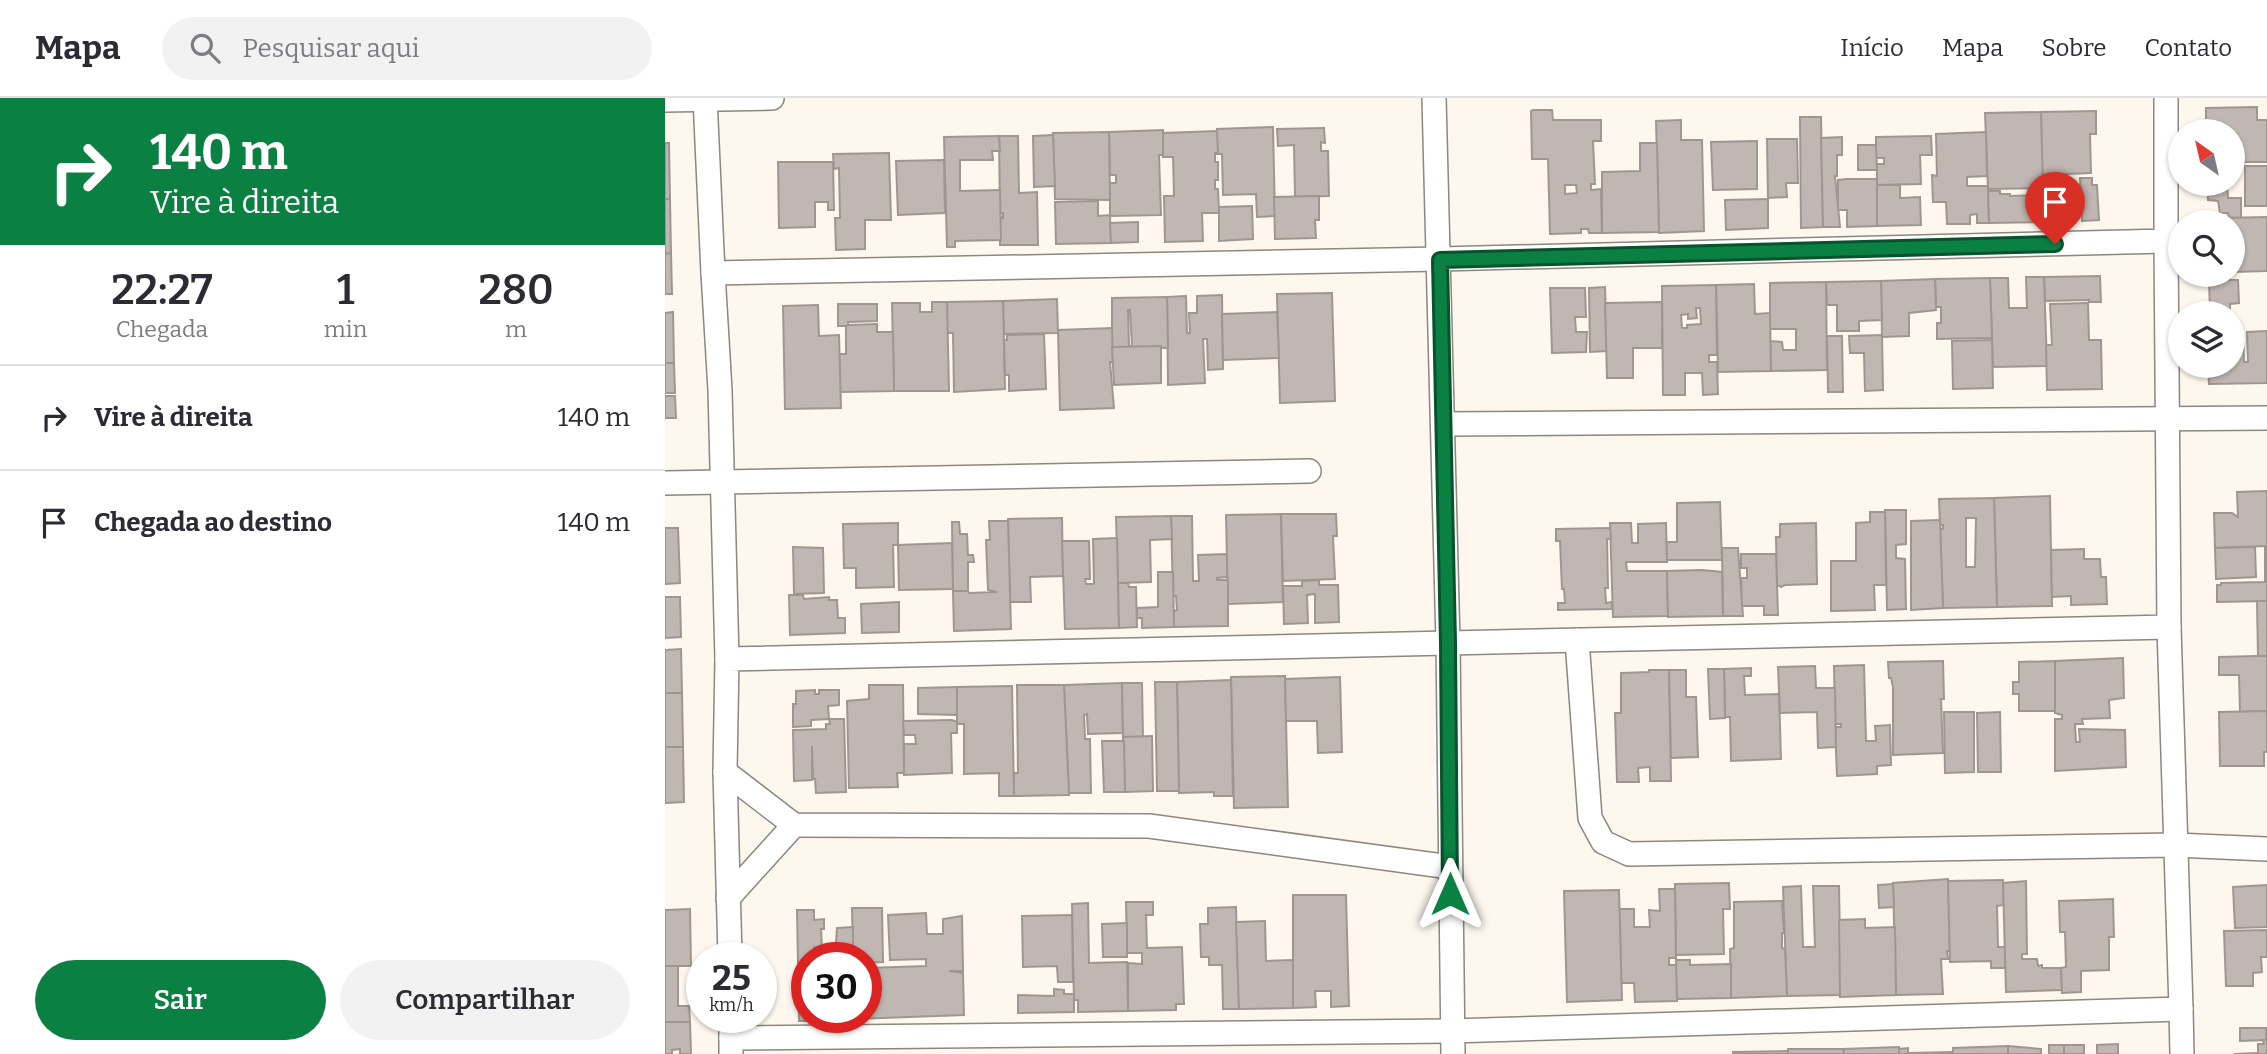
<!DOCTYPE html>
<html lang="pt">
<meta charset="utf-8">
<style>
body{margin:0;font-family:Bitter,serif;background:#f2f2f3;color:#2b2b33;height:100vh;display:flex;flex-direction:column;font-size:26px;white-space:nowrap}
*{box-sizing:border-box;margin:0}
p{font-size:23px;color:#7c7c81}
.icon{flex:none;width:38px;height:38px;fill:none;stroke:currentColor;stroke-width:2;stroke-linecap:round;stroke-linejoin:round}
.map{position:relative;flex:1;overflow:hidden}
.sheet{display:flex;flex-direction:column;background:#fff;width:665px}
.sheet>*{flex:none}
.banner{background:#0b8043;color:#fff;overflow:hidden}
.needle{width:46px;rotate:326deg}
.fabs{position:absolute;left:1503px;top:21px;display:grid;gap:14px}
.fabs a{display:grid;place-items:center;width:77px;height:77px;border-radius:50%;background:#fff;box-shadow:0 2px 5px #0004;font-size:35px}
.speed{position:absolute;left:21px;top:844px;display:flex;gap:14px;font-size:35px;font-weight:700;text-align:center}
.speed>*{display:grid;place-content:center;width:91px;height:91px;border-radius:50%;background:#fff;box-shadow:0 2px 5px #0004;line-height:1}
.speed small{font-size:18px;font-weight:400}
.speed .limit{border:10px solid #d22;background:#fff;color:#111}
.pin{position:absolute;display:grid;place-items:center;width:60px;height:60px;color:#fff;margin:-72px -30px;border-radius:50% 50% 50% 0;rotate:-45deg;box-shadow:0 0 7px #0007}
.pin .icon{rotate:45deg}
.me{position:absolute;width:77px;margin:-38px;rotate:0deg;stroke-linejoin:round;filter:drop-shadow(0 0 5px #0008)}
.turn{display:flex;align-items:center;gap:24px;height:147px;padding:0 35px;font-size:32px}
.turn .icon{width:91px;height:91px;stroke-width:2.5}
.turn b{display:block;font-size:49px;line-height:60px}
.eta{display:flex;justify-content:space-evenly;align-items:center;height:119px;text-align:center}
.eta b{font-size:42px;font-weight:600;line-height:49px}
.button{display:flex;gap:14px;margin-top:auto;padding:14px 35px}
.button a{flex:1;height:80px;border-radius:42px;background:#0b8043;color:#fff;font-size:28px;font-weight:600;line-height:80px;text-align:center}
.button a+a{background:#f2f2f3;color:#2b2b33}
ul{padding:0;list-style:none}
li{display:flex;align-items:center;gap:21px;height:105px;padding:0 35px;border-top:2px solid #e1e1e2}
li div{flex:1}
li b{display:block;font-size:26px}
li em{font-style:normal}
header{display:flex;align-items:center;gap:42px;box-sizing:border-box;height:98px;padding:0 35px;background:#fff;border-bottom:2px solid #e1e1e2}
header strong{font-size:33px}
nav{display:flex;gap:38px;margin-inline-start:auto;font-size:24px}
.search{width:490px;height:63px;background:#f2f2f3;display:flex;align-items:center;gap:18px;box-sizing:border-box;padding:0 24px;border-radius:38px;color:#7c7c81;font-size:26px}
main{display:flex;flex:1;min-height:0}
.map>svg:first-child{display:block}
.building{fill:#c1b7b2;stroke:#9f9691;stroke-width:2;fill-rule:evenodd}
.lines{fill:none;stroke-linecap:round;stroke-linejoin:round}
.minor-casing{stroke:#8c877f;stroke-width:26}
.minor{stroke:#fff;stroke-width:23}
.route-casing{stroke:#07532c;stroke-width:18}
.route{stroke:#0b8043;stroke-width:12}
</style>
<header>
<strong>Mapa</strong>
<div class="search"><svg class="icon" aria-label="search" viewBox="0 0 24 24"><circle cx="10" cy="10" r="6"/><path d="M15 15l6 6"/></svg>Pesquisar aqui</div>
<nav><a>Início</a><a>Mapa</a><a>Sobre</a><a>Contato</a></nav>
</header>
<main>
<section class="sheet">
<div class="banner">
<div class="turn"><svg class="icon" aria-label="right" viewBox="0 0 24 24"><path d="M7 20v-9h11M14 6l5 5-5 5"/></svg><div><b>140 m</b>Vire à direita</div></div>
</div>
<div class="eta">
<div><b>22:27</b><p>Chegada</p></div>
<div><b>1</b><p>min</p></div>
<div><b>280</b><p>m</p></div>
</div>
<ul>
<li><svg class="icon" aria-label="right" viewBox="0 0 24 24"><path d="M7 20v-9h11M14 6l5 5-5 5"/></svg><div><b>Vire à direita</b></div><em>140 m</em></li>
<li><svg class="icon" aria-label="arrive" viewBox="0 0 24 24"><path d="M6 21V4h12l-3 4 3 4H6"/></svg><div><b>Chegada ao destino</b></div><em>140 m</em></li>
</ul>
<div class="button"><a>Sair</a><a>Compartilhar</a></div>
</section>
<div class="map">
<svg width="1602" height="956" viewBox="0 0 1602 956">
<rect width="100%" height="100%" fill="#fdf7ee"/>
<g class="building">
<polygon points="1592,9 1592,22 1602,22 1602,64 1568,64 1568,33 1541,33 1541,27 1548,27 1547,22 1541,22 1541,10"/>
<path d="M868 12H887L888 22H936V43H928L930 86H926V92L936 91 937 135H924L923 131H916V135L885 136 883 61H867L866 13ZM900 87H911L912 95 900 96Z"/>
<polygon points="1431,13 1431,36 1425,36 1426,75 1377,77 1376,14"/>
<polygon points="1376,14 1378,90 1323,91 1320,15"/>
<polygon points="1135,19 1156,19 1158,129 1136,130"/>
<polygon points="1016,22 1016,42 1037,42 1039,133 994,135 991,23"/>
<polygon points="608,29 610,118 592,119 591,96 558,97 557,56 552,56 552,31"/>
<polygon points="659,30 660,45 656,44 656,53 663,53 664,98 630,99 629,47 613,48 612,31"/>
<polygon points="498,32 498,57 494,57 496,117 445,118 445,85 451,85 451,77 445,77 444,34"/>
<polygon points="552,33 553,55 550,55 550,64 553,64 553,82 550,82 550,91 553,91 554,115 537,115 538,143 500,144 499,98 509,98 508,59 498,59 498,35"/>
<polygon points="444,34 445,102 390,101 388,35"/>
<polygon points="1321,34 1322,78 1302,79 1302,88 1323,88 1324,125 1312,125 1312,116 1305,117 1305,126 1282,126 1281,104 1268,104 1267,77 1272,78 1271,36"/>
<polygon points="388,37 390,88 369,89 368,38"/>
<polygon points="334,38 353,38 354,95 372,94 373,147 335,147 335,119 338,120 338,115 335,115"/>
<polygon points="334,38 335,53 327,53 328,62 295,62 295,93 335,92 336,142 290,143 290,149 282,149 279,39"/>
<polygon points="1266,38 1267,57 1255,57 1256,86 1212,87 1212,66 1219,66 1219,60 1211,60 1211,39"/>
<polygon points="1177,39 1177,57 1172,57 1172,78 1170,78 1175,129 1158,129 1156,40"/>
<polygon points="1102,41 1132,41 1133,85 1121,85 1122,99 1103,100"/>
<polygon points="1092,43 1092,91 1048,92 1046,44"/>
<polygon points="0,45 4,45 5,101 0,101"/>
<polygon points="975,45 992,45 994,134 937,135 937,74 975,73"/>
<polygon points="1193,47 1211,47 1212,72 1193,72"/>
<polygon points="224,55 226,122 200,122 200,151 171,152 170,120 175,120 174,70 169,71 168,56"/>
<polygon points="279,62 280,115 233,117 231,63"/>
<polygon points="113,64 168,64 169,112 163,112 163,104 150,104 150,129 114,130"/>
<rect x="1580" y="68" width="22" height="40"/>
<polygon points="1415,80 1427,80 1427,87 1432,87 1434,122 1417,123"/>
<polygon points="1182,81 1212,81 1212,128 1182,129 1182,112 1173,112 1173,82"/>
<polygon points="1377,81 1399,81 1399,93 1403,94 1404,123 1378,124"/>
<polygon points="1542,86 1562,86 1563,100 1576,100 1576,120 1564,120 1563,115 1555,115 1553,103 1543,102"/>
<polygon points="1212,87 1235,87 1235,100 1255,99 1256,127 1212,128"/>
<polygon points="1323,93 1335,93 1335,96 1345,96 1345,98 1378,97 1378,124 1324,125"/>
<polygon points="654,98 654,122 650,122 651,140 610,141 609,99"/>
<polygon points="0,101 5,101 6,155 0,156"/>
<polygon points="1103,101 1103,130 1061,132 1060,102"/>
<polygon points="433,103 433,118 445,117 446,145 391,146 390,104"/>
<polygon points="587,108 588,141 554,143 554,109"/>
<polygon points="1602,119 1602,173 1568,174 1568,157 1573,157 1572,137 1568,137 1568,124 1557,124 1556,120"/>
<polygon points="473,124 473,144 446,145 445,125"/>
<polygon points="6,155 7,196 0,196 0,156"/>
<polygon points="1435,178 1436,204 1424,204 1424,202 1380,203 1379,179"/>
<polygon points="1361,179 1379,179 1382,268 1328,269 1325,180 1343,180 1344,210 1362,210"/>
<polygon points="1325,180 1327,240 1272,241 1272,225 1276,225 1276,209 1271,209 1270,181"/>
<polygon points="1270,181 1271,212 1244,215 1244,238 1217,239 1216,183"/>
<polygon points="1544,182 1573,182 1574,205 1565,206 1565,215 1545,215"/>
<polygon points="1216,183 1217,222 1194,223 1194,233 1172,233 1172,207 1162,207 1161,184"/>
<polygon points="1161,184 1162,272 1106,273 1105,243 1117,244 1118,252 1131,252 1131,231 1105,231 1105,185"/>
<polygon points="1089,186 1090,216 1105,215 1106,273 1053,274 1051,187"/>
<path d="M1051 187 1052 257H1044V264H1052L1053 296 1038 297 1037 275H1020V297H998L997 188ZM1031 210H1035L1036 226 1022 227V230H1017L1016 217 1023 216V221L1032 220Z"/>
<polygon points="940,189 942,253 925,254 924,190"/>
<polygon points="885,190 920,190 921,219 910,219 911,234 922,234 921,254 887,255"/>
<polygon points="667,195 670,303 615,305 612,196"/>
<polygon points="557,197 558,271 543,272 542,241 538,241 540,285 503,287 502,199 521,198 522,235 525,235 524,215 532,215 532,198"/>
<path d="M502 199 503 250 447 249V200ZM463 212H465L467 248H464Z"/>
<polygon points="392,201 393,235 339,236 338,203"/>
<polygon points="338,203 340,291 289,294 288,235 282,235 282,204"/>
<polygon points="267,204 282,204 284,293 229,293 227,205 255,205 255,214 267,214"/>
<polygon points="997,204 997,250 968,250 968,280 942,280 940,205"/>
<polygon points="1423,205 1424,242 1436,242 1437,291 1382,292 1381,247 1387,247 1385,206"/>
<polygon points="173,206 212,206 212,223 183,224 183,227 212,226 212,234 228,234 229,293 175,294 174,256 181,256 181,228 173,228"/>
<polygon points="153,207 154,238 174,237 176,310 120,311 118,208"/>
<polygon points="8,214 9,265 0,265 0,215"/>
<polygon points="612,214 614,260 558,262 557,216"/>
<polygon points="447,230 448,264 445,264 449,310 395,312 393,232"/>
<polygon points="1602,233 1602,285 1544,286 1543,268 1568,268 1568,234 1578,234 1579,264 1583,264 1582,234"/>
<polygon points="379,236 381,291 344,293 344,277 340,277 339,242 342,242 342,237"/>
<polygon points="1217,237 1218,292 1200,293 1199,255 1185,255 1184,238"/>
<polygon points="1162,238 1177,238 1178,294 1163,294"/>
<polygon points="1327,242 1328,290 1288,291 1287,243"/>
<polygon points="496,248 496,285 449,287 447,249"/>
<polygon points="0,265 9,265 10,295 0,295"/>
<polygon points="0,298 10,298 11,320 0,320"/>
<polygon points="1602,393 1602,448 1550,450 1549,415 1567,415 1573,419 1572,394"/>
<polygon points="1385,398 1387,508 1332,509 1329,400"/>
<path d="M1329 400 1332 509 1278 510 1275 431H1278V427H1275L1274 401ZM1301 420H1311L1310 469H1301Z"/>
<polygon points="1055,404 1057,462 1002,462 1001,444 1012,444 1012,405"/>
<polygon points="1220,412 1241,412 1241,446 1231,447 1231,460 1240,461 1241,511 1222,512"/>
<polygon points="1205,414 1220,414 1221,487 1209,487 1210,512 1166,513 1166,463 1191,463 1191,425 1205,424"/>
<polygon points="616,416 618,504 563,506 561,417"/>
<polygon points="616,416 671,416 672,438 668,438 670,481 618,483"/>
<polygon points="506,418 527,418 528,483 534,483 533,457 562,456 562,479 552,480 552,482 563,482 563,528 509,529 509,513 512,512 511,498 508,498"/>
<polygon points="506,418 507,441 485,442 486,484 453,485 451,419"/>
<polygon points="343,421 397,420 398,478 365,479 366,504 345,504"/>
<polygon points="1275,422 1278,510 1246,512 1246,423"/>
<polygon points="324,423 343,423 346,531 289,533 288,493 303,493 304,495 332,494 323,492 321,442 325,442"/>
<polygon points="287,424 294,424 295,436 302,436 303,457 308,457 309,464 303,464 303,493 288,493"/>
<polygon points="233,425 233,447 228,447 229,489 191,490 191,470 179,470 178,426"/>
<polygon points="945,425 966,425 967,445 973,445 973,426 1001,425 1002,464 961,464 962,473 1002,473 1003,518 948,519"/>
<polygon points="1151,425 1152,486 1120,487 1116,489 1112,487 1111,439 1115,439 1115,426"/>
<polygon points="0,430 13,430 15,485 0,486"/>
<polygon points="945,430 946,441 942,441 943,490 940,490 941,505 947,504 947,511 893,512 893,505 900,505 899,491 897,491 895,443 891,443 891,431"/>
<polygon points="452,440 454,530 400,531 397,443 424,443 425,481 420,481 421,486 429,486 428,441"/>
<polygon points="287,445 288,491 234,492 233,447"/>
<polygon points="1600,448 1602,448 1602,503 1552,504 1552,487 1556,487 1556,485 1600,484"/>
<polygon points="128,449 158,450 159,495 129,496"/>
<polygon points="1590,449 1591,479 1551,481 1550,450"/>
<polygon points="1057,450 1073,450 1078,518 1058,518"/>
<polygon points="1419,451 1419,461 1435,461 1436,479 1441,479 1442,506 1406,507 1406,498 1387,499 1386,452"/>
<polygon points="1076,456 1111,456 1113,517 1099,517 1099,508 1077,508 1076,480 1082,480 1082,470 1076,470"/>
<polygon points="1037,472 1057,474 1058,518 1003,519 1002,473"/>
<polygon points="493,474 508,474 509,529 477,530 477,520 472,520 472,510 493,509"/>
<polygon points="654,482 654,487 673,487 674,524 650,525 650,496 642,497 643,525 619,526 618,488 637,488 637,483"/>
<polygon points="453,485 463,485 464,489 471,489 472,529 454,530"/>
<polygon points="124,497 138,497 139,501 164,499 164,502 172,502 173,520 180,520 180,535 125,537"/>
<polygon points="0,499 15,499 16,539 0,540"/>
<polygon points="1592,503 1602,503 1602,558 1593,558"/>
<polygon points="234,504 234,534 197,535 196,506"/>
<polygon points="16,551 17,595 0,595 0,552"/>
<polygon points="1593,558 1602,558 1602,613 1575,614 1574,577 1554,577 1554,559"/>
<polygon points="1458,560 1459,600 1444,602 1445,620 1417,621 1418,626 1410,626 1411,644 1415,644 1414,631 1460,632 1461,669 1390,673 1390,621 1397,621 1397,617 1390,615 1390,563"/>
<polygon points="1278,563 1279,601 1276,601 1278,655 1228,657 1228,589 1226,580 1224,580 1223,564"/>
<polygon points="1390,563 1390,613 1354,613 1354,596 1348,596 1348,584 1354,584 1354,564"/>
<polygon points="1199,567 1201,643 1211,643 1210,628 1225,627 1226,667 1212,668 1212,676 1172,678 1170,629 1176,629 1176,626 1170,626 1169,568"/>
<polygon points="1150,568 1151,590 1170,590 1171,649 1153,650 1152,614 1115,615 1113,569"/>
<polygon points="1086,570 1086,578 1079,578 1080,597 1114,596 1116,661 1066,663 1065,619 1060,619 1059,571"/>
<polygon points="1043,571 1059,571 1060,620 1045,621"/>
<polygon points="984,572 1004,572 1006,683 985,683 985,669 973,670 974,684 952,684 950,615 956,615 956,575 984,574"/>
<polygon points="1004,572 1021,572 1021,599 1031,599 1033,659 1006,660"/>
<polygon points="620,578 623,709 569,710 566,579"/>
<polygon points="675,579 677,654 653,655 652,623 621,623 620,581"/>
<polygon points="566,582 568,698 549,698 549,694 514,695 512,584"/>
<polygon points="490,584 512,584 514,693 492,693"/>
<polygon points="457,585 458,635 423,636 422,616 419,617 420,641 425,641 426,695 404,695 399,587"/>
<polygon points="457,585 477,585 478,639 458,639"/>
<polygon points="204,587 238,587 239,675 232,675 233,689 184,690 182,603 204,601"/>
<polygon points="352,587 399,587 404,697 349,698 349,675 353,675"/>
<polygon points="347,588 349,698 334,698 334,675 299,676 299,626 292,626 292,589"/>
<polygon points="292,589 292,617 253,616 253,590"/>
<polygon points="150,592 150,596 154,596 154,592 174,592 174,607 163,608 164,621 146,622 146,628 128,629 128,606 131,606 131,593"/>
<polygon points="0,595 17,595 18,649 0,649"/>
<polygon points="1602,613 1602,654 1599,654 1599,668 1555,668 1554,614"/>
<polygon points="1279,614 1309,614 1309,674 1280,675"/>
<polygon points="1335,614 1336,674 1313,674 1312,615"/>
<polygon points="164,621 179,621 181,694 151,695 150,681 148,681 147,648 147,682 129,683 128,632 161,631 161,626 165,626"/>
<polygon points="287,622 292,624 292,635 286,635 287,675 239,677 239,646 251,646 250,637 239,637 238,623"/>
<polygon points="487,638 488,693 460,694 458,639"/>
<polygon points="437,643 459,643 460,694 439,694"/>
<polygon points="0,649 18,649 19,704 0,705"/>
<polygon points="1283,781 1285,853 1282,853 1283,861 1276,861 1278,896 1231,897 1228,785"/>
<polygon points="1338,782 1339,807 1332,808 1333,849 1340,849 1340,870 1326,870 1326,863 1285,864 1283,783"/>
<polygon points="1361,783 1362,856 1357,856 1357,861 1372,861 1373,868 1377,867 1377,870 1396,870 1397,892 1341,894 1338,785"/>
<polygon points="1064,785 1065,811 1058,811 1059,856 1011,857 1010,786"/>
<polygon points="1213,787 1228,786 1229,809 1214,810"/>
<polygon points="1602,787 1602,829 1570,830 1568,789"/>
<polygon points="1136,788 1138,849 1150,849 1148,788 1174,788 1176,897 1122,898 1118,789"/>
<polygon points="994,791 1010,791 1011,860 1004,860 1004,867 1012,867 1012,903 970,904 969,885 956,885 954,811 969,811 969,829 985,829 984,812 995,813"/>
<polygon points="954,792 957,902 902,904 899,793"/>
<polygon points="628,797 681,797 684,908 666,909 666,893 650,893 651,909 628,910"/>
<polygon points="1448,801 1449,839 1444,839 1444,872 1416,873 1416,894 1397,895 1396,870 1401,869 1400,834 1395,834 1394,803"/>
<polygon points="1117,803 1119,835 1117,835 1117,850 1120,851 1122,898 1066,900 1065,851 1069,850 1069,804"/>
<polygon points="461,804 488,804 488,817 481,817 482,850 517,849 519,906 511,906 511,912 463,913 463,865 477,866 477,855 462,855"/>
<polygon points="423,805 424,865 462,864 463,913 413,914 413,902 409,902 407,806"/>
<polygon points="571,809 574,911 558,911 557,867 544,867 544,859 536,859 535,826 543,826 543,810"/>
<polygon points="187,810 217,810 218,864 202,865 202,870 261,868 261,861 225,862 223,817 261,815 262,836 278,836 278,821 297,818 298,873 284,873 298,875 299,917 190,921 190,919 201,919 201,859 188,859"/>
<polygon points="25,811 26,868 0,868 0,812"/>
<polygon points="132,812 149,812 149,822 159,821 159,831 156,831 157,849 149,849 149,859 142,859 142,919 148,919 148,923 134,923"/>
<polygon points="407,817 408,884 393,884 392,868 358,869 357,818"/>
<polygon points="1200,821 1200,830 1230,829 1231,897 1175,899 1174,822"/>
<polygon points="600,823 601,863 628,862 628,910 574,911 571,824"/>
<polygon points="462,825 462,859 438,859 437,826"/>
<polygon points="188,829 188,859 170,859 172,830"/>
<polygon points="1602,832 1602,859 1596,859 1597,874 1588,875 1588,888 1561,888 1559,833"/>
<polygon points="1011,862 1025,862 1025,867 1066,866 1066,900 1012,901"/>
<polygon points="0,868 13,868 13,908 24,908 25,924 0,924"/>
<polygon points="389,891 399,892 399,896 409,896 409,914 353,915 353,897 389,898"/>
<polygon points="0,924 25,924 26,956 15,956 15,951 7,952 7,956 0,956"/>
<polygon points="1575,930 1601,930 1601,942 1575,943"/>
<polygon points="1598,942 1602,942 1602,956 1569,956 1593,955 1593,946 1599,946"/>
<polygon points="1453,946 1453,956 1432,956 1432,947"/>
<rect x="1384" y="947" width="15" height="9"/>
<rect x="1399" y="947" width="20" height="9"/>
<polygon points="1343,948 1376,951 1376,956 1343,956"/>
<polygon points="1343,948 1343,956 1288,956 1288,950"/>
<polygon points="1234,949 1234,956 1179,956 1178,951"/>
<polygon points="1243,950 1243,955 1288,954 1288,956 1234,956 1234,951"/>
<polygon points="1123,951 1178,951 1179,956 1123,956"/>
<polygon points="1123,953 1123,956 1068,956 1068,954"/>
</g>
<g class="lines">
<g class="minor-casing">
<g id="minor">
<polyline points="40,0 48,175 775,161 1501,143 1501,0"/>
<polyline points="769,0 783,545 788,956"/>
<polyline points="0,2 107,0"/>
<polyline points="48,175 55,292 62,561"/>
<polyline points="779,326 1602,320"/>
<polyline points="0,385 644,373"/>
<polyline points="912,542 925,720 938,744 964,756 1510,747 1602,751"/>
<polyline points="60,674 129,727 484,728 785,769"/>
<polyline points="63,800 129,727"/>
<polyline points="65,859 60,674 62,561 1504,529 1501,143"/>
<polyline points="1516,911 1517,956"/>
<polyline points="66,919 66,940"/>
<polyline points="66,956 66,940 786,933 1516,911 1504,529"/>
</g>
</g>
<use href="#minor" class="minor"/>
</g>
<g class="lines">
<g class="route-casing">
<polyline id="route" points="785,796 783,545 775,162 1390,146"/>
</g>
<use href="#route" class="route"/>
</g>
</svg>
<div class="fabs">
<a><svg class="needle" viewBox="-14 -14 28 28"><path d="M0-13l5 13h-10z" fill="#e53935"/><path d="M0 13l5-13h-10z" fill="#7c7c81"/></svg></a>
<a><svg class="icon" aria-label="search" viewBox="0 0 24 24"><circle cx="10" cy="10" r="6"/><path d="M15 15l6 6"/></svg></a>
<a><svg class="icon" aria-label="layers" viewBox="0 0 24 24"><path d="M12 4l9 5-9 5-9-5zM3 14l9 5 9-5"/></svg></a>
</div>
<div class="speed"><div>25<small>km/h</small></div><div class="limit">30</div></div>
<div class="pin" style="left:1390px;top:146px;background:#d93025"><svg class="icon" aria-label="arrive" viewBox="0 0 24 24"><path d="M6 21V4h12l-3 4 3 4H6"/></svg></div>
<svg class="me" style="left:785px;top:796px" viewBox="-20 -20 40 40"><path d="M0-17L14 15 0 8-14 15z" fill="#0b8043" stroke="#fff" stroke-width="4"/></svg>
</div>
</main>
